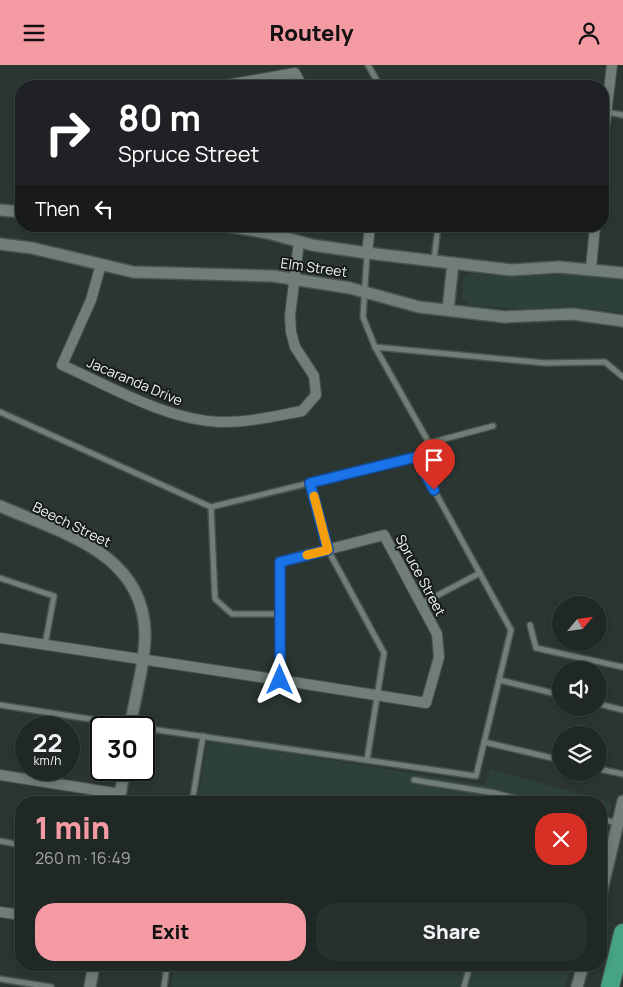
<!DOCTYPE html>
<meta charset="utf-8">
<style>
body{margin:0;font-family:Manrope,sans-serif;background:#28302e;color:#f1f3f6;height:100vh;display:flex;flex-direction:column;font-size:19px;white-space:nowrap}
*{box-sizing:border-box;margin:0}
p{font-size:16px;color:#a2a6a7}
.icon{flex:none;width:28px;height:28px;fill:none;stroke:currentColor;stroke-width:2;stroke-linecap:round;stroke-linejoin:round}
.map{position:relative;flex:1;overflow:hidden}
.sheet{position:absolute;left:15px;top:731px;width:592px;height:175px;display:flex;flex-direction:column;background:#202826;border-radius:20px;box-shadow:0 2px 8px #0003,0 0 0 1px #3d4443}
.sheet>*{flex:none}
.banner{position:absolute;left:15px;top:15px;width:594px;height:152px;border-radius:20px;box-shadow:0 2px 8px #0003,0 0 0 1px #3d4443;background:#202124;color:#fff;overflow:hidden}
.needle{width:32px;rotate:61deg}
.fabs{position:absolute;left:552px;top:531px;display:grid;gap:10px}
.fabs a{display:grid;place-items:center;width:55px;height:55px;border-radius:50%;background:#202826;box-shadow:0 2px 8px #0003,0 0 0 1px #3d4443;font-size:25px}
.speed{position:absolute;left:15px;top:651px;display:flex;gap:10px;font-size:25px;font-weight:700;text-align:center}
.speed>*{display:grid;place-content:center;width:65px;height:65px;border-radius:50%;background:#202826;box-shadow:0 2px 8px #0003,0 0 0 1px #3d4443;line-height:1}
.speed small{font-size:12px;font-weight:400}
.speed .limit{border:2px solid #111;border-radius:8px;background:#fff;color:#111}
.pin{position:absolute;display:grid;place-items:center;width:42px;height:42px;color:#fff;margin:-51px -21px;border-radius:50% 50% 50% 0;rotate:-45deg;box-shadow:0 0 5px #0007}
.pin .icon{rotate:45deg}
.me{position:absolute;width:55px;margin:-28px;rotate:0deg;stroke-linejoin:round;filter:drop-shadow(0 0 4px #0008)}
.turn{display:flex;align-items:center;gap:18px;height:105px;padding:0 20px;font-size:22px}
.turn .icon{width:65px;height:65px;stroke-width:2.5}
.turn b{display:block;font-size:35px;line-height:42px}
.then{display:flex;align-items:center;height:48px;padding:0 20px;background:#0003;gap:10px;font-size:19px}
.round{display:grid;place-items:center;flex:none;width:52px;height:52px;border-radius:20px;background:#28302e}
.summary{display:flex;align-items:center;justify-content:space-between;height:85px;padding:0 20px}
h1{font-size:30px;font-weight:800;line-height:38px;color:#f49aa2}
.action{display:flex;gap:10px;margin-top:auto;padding:10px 20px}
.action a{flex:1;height:58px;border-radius:20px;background:#f49aa2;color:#111;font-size:20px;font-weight:800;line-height:58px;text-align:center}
.action a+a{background:#28302e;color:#f1f3f6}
header{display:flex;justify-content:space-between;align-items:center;height:65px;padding:0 20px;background:#f49aa2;color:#111;font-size:22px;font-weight:800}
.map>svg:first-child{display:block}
.built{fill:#2d4039}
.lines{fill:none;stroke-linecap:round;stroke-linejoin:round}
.service-casing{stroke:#48524e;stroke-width:8}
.minor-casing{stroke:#48524e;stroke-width:12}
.tertiary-casing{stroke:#48524e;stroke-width:14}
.motorway-casing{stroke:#48524e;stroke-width:20}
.service{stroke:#717e78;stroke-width:5}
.minor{stroke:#717e78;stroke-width:10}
.tertiary{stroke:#717e78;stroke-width:11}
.motorway{stroke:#46a384;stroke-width:18}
.route-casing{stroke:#114b97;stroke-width:12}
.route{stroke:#1a73e8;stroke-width:9}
.slow{stroke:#f59e0b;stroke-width:9}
.labels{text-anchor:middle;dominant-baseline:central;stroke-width:4;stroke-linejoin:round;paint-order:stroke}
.street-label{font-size:14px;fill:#eef5f2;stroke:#171c1a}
</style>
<header><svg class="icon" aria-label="menu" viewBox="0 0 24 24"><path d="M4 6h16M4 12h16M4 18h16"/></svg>Routely<svg class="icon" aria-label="person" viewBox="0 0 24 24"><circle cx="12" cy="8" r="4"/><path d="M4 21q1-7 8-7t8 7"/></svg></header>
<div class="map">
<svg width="623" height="922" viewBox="0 0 623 922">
<rect width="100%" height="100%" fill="#2b3632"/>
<g class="built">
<polygon points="471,208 514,212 569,209 623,215 623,248 570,241 524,244 468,240 462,233 463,214"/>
<polygon points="212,676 485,720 490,704 612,738 601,782 601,738 197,738 207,680"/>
<polygon points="174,900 572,900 565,922 171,922"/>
</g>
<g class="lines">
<g class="service-casing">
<g id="service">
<polyline points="368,0 380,21"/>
<polyline points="606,47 623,50"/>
<polyline points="367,189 363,252 375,282 429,378 493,361"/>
<polyline points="434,195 438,161"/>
<polyline points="375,282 545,298 605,297 623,312"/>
<polyline points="0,347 211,442 215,534 232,549 280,549"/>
<polyline points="311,418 328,485 384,588 367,695"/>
<polyline points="0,513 54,531 45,580"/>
<polyline points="421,539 480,508"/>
<polyline points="530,560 536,583 623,602"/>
<polyline points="499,615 561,630"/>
<polyline points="599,639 623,645"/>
<polyline points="0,640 141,662"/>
<polyline points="144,663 476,711 511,565 416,392 211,442"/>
<polyline points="484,677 561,695"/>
<polyline points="599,704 623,709"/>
<polyline points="414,715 495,728 534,738"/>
<polyline points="192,738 203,671"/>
<polyline points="601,754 617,758"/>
<polyline points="0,776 21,780"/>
<polyline points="0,914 51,922"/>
<polyline points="164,922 167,900"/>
<polyline points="464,922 470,900"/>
</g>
</g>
<g class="minor-casing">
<g id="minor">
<polyline points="221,21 295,8 302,21"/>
<polyline points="602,83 612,0"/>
<polyline points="367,188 370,161"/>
<path d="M101 199 91 235 62 300C112 322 164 354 219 357 247 358 275 351 302 346L316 330 314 311 295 282 291 267 290 251 299 176"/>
<polyline points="591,203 595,161"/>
<polygon points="384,470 437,569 439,592 426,638 280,615 280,497"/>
<polyline points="0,573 280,615"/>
<polyline points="0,710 121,729"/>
<polyline points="0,847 21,850"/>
</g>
</g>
<g class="tertiary-casing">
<g id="tertiary">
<polyline points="0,145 21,147"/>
<polyline points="227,161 268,168 312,180 367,188 511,205 559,202 623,208"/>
<polyline points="0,179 32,183 133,207 273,211 350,223 419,242 505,252 573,249 623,256"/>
<polyline points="448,245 453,198"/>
<path d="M0 441C61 468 143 487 145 568 145 599 135 632 130 662"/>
<polyline points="119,738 124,705"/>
<polyline points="601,829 623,736"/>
<polyline points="90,922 94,900"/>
<polyline points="577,922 583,900"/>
</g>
</g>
<g class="motorway-casing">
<polyline id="motorway" points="610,922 623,868"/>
</g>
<use href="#service" class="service"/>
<use href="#minor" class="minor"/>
<use href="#tertiary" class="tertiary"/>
<use href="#motorway" class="motorway"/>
</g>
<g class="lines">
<g class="route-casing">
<polyline id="route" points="280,615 280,497 328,485 310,418 416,392 434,425"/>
</g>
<use href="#route" class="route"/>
<polyline class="slow" points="307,490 328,485 314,431"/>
</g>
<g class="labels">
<g class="street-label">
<text transform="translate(314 202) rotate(8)">Elm Street</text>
<text transform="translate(135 316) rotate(23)">Jacaranda Drive</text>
<text transform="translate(72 459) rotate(26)">Beech Street</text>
<text transform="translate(421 510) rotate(62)">Spruce Street</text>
</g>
</g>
</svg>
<div class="fabs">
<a><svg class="needle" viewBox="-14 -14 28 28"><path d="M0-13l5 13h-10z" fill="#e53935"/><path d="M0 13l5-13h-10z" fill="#a2a6a7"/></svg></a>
<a><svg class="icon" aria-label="sound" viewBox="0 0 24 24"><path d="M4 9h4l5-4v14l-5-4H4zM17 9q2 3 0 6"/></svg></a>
<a><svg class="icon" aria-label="layers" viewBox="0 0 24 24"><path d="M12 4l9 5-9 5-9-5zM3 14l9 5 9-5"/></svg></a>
</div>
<div class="speed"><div>22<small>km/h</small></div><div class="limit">30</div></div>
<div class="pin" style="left:434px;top:425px;background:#d93025"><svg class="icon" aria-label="arrive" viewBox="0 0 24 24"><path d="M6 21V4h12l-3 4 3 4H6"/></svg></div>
<svg class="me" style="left:280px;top:615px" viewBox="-20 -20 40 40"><path d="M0-17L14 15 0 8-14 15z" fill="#1a73e8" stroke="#fff" stroke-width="4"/></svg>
<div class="banner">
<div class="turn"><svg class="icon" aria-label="right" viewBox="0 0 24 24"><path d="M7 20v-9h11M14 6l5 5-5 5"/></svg><div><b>80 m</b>Spruce Street</div></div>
<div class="then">Then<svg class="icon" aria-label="left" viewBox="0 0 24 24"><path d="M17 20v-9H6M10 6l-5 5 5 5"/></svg></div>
</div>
<section class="sheet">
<div class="summary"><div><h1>1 min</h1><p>260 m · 16:49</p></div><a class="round" style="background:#d93025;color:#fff"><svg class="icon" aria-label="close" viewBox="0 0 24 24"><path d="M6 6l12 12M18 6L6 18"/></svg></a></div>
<div class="action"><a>Exit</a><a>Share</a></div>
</section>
</div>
